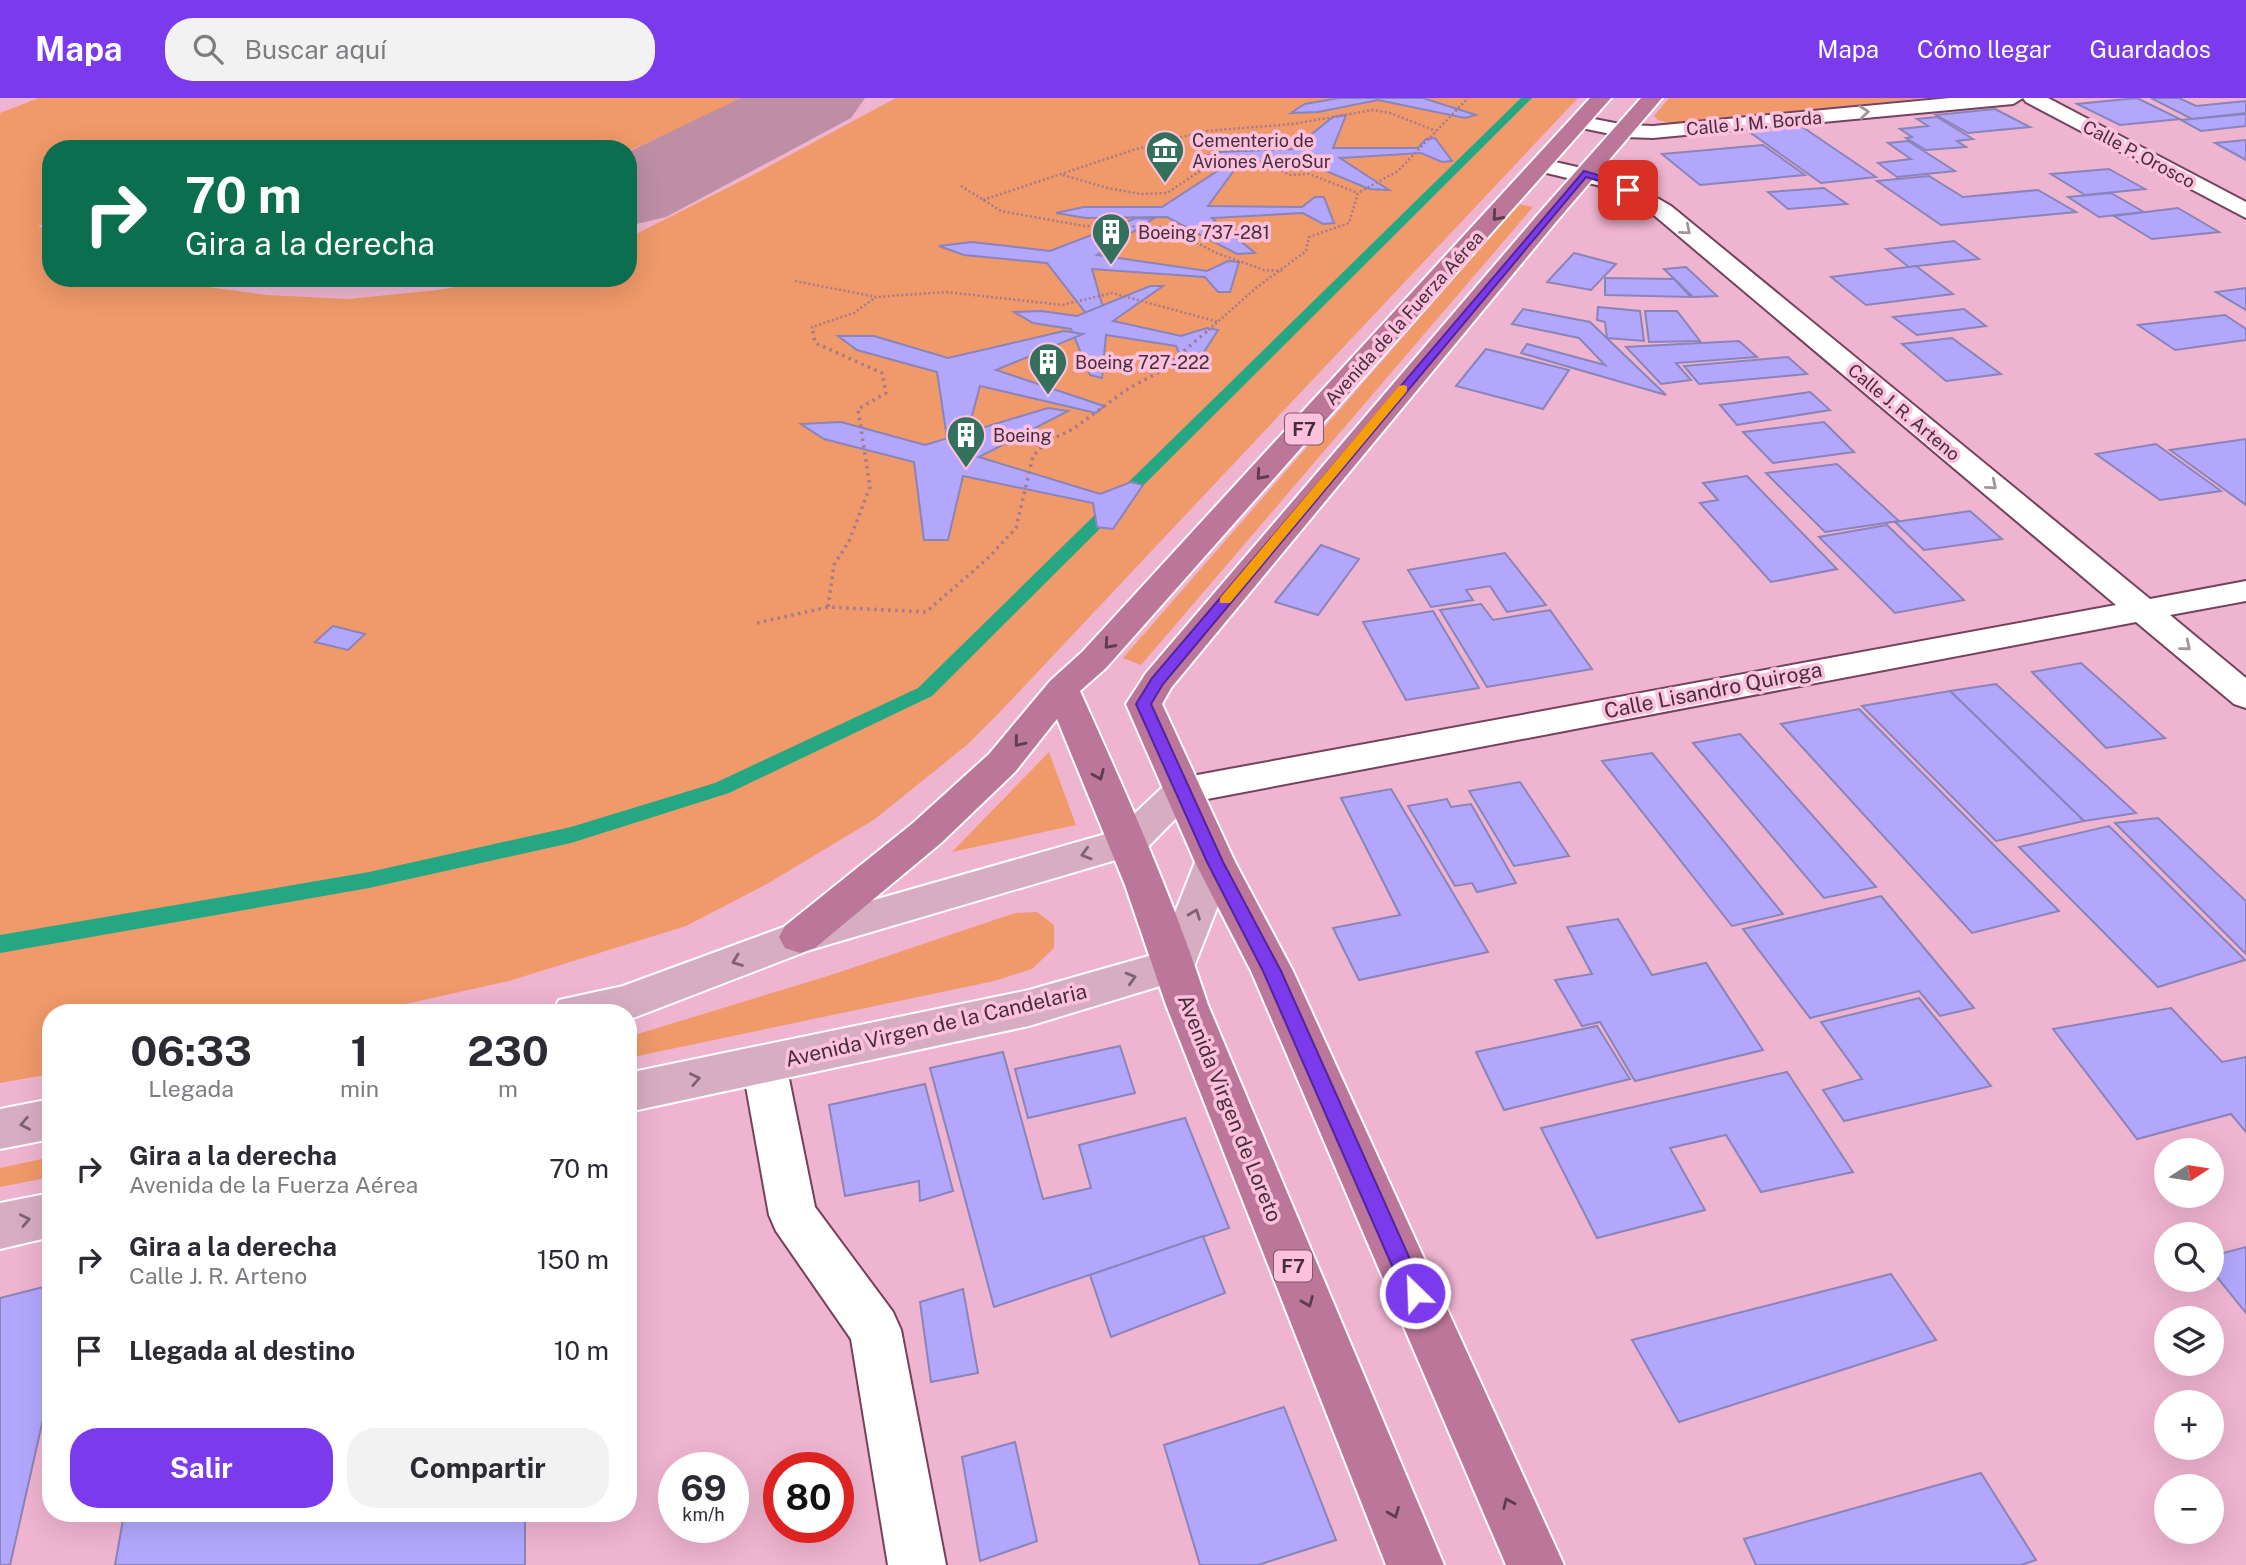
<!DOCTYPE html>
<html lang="es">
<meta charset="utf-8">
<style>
body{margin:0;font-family:"Public Sans",sans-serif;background:#f2f2f3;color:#2b2b33;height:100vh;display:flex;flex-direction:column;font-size:26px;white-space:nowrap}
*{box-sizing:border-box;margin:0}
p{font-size:23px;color:#7c7c81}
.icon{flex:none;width:38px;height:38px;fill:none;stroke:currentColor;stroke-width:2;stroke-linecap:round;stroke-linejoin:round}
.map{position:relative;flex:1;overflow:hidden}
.drawer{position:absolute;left:42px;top:906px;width:595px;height:518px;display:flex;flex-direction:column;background:#fff;border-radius:28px;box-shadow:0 7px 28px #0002}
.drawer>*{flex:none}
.guide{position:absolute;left:42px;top:42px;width:595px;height:147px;border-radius:28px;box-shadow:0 7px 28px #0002;background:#0b6e4f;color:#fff;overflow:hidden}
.needle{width:46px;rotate:78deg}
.fabs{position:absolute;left:2154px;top:1040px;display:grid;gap:14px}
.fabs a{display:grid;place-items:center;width:70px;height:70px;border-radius:50%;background:#fff;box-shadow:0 7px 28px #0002;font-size:35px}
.speed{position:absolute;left:658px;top:1354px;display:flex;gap:14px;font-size:35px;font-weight:700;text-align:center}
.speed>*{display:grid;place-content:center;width:91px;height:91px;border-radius:50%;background:#fff;box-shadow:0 7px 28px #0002;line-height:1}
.speed small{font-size:18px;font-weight:400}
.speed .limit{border:10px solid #d22;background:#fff;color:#111}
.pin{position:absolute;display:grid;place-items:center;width:60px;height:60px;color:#fff;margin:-30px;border-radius:14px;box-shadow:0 4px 10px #0006}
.me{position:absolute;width:77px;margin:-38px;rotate:336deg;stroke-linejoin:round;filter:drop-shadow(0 0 5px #0008)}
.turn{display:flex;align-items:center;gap:24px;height:147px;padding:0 28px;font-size:32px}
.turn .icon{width:91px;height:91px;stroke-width:2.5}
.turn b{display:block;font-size:49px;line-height:60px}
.eta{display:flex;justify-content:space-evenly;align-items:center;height:119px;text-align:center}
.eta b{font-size:42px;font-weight:700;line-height:49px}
.button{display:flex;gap:14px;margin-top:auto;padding:14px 28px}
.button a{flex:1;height:80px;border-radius:28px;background:#7c3aed;color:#fff;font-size:28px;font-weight:700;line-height:80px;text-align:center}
.button a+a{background:#f2f2f3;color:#2b2b33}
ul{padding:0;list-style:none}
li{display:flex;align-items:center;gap:21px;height:91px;padding:0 28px}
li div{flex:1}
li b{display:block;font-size:26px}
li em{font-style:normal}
header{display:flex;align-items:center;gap:42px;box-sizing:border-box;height:98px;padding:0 35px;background:#7c3aed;color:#fff}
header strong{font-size:33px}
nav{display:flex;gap:38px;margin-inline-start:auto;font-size:24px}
.search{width:490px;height:63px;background:#f2f2f3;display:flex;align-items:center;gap:18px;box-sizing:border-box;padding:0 24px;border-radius:28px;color:#7c7c81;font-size:26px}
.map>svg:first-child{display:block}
.green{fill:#f0996a}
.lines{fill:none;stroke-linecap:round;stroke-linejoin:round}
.stream{fill:#25a783;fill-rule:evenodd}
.taxiway{fill:#be8ea4;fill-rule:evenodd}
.building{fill:#b2a7fd;stroke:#8a84b9;stroke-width:2}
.minor-casing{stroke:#74425c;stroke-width:4}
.major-casing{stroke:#fff;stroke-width:4}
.highway-casing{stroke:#fff;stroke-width:4}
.path-far1{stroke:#a57a8f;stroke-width:2.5;stroke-dasharray:2 2.5;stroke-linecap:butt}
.path{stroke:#a57a8f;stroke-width:3.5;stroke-dasharray:2.5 4.5;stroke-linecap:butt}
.minor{fill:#fff;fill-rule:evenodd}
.major{fill:#d7adc2;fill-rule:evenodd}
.highway{fill:#bc7699;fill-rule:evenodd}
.oneway{stroke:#a2969c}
.oneway2{stroke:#5d3c4c}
.oneway3{stroke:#7f6170}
.route{fill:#7c3aed;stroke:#51269a;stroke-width:2}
.slow{fill:#f59e0b}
.labels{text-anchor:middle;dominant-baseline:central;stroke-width:7;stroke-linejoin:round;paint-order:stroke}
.far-street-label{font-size:18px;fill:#452e39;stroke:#fdc0dd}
.far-poi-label{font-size:18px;fill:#452e39;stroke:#fdc0dd;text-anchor:start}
.shield{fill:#fdc0dd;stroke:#7c5a6a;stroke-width:2}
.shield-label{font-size:19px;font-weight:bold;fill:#452e39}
.street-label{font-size:21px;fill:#452e39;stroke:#fdc0dd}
</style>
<header>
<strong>Mapa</strong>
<div class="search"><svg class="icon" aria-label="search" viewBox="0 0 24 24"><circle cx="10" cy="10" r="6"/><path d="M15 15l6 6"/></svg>Buscar aquí</div>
<nav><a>Mapa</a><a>Cómo llegar</a><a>Guardados</a></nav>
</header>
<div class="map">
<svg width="2246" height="1467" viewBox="0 0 2246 1467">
<rect width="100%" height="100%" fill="#efb4d0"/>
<g class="green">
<polygon points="39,0 749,0 628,53 628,51 51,51 51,123 38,128 51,133 51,180 181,180 201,188 267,197 348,201 438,192 502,180 628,180 628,140 751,78 896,0 1578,0 998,616 968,646 875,721 767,786 686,828 509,883 365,915 51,915 51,976 0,985 0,15"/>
<polygon points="1669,0 1923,0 1673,26 1658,22 1654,18"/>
<polygon points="1519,106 1533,109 1141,567 1123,560"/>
<polygon points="1049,654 1076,727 952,754"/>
<polygon points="1037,814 1054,827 1054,850 1032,871 994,883 628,960 628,939 831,877 1015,815"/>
<polygon points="51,1059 51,1079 0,1089 0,1070"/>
</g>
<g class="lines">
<polygon class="stream" points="1521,0 1532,0 932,598 729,695 571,745 369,790 0,855 0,837 369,774 571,729 715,685 918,590"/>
<polygon class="taxiway" points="741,0 865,0 851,20 666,119 628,128 628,54"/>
</g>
<g class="building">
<polygon points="1339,0 1423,0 1476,17 1465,20 1378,2 1318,14 1291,15 1305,6"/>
<polygon points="2137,0 2180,21 2120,27 2077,6"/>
<polygon points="2151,0 2179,0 2196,8 2246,3 2246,15 2192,21"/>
<polygon points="1995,11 2030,29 1968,35 1936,17"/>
<polygon points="2246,16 2246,28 2201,33 2181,22"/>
<polygon points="1346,17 1333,50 1418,50 1426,41 1435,40 1452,63 1442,64 1421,55 1340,60 1389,92 1369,91 1298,61 1223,65 1194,61 1219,54 1293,51 1333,19"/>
<polygon points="1937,19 1973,41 1957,43 1966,49 1926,52 1906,40 1912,39 1900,31 1928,28 1917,21"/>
<polygon points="1801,28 1876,79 1821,85 1748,33"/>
<polygon points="2246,42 2246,62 2215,45"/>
<polygon points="1908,43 1955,73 1897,79 1878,65 1911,61 1888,45"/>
<polygon points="1763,47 1805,77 1700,87 1662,56"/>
<polygon points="1235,71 1208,108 1302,109 1315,99 1324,99 1334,125 1323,126 1303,115 1212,120 1255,155 1237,156 1167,119 1086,120 1056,115 1084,109 1162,109 1219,72"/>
<polygon points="2109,71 2145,91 2085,97 2051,76"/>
<polygon points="1929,78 1963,99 2038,92 2076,114 1941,127 1877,83"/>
<polygon points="1824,90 1847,106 1788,111 1768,94"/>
<polygon points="2111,95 2144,114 2099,119 2068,99"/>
<polygon points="2178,110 2219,134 2152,141 2114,118"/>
<polygon points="1136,120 1153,121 1097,157 1207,173 1228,163 1239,164 1230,194 1218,194 1205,179 1092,171 1104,213 1085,214 1047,165 964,157 939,148 972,144 1050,153"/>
<polygon points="1954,143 1979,161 1909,169 1886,151"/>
<polygon points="1574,155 1616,166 1591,192 1547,184"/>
<polygon points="1916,168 1953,196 1866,207 1831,179"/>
<polygon points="1686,169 1717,198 1693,199 1664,171"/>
<polygon points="1605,180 1674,181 1691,199 1605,197"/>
<polygon points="1150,188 1163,188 1113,223 1181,238 1207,230 1218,232 1197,265 1183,264 1176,248 1106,237 1102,280 1090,277 1071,231 1033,225 1014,214 1041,213 1077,218"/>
<polygon points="2246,190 2246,212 2216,194"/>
<polygon points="1598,209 1640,213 1644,243 1607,240 1605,224 1597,222"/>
<polygon points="1523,211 1590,224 1666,297 1521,255 1527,246 1605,267 1579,240 1512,226"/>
<polygon points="1964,211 1986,228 1917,237 1893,219"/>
<polygon points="1645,213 1677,213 1700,243 1649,244"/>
<polygon points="2225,217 2246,231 2246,242 2175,252 2138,227"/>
<polygon points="1064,233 1083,236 996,272 1104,308 1096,315 980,288 965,344 947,340 937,274 857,252 838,238 874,238 948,260"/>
<polygon points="1952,240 2001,276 1946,283 1902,246"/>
<polygon points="1739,243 1757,259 1676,265 1691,282 1661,286 1626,249"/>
<polygon points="1486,251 1569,272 1543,311 1456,288"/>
<polygon points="1788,259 1807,276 1699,286 1684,268"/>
<polygon points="1810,294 1830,312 1737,327 1720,307"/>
<polygon points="1048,310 1068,313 979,359 1100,396 1131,384 1143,387 1113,431 1097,429 1093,405 963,378 948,442 924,442 914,364 824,341 801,326 841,324 925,347"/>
<polygon points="1824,324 1854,354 1773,365 1743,334"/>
<polygon points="2246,341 2246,407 2170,352"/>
<polygon points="2156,346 2221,393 2160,402 2096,356"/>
<polygon points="1837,366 1899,423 1825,434 1766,375"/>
<polygon points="1747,378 1837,471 1771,484 1700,405 1718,402 1703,385"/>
<polygon points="1970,413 2002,441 1924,452 1895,424"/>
<polygon points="1887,427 1964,502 1895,515 1819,439"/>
<polygon points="1321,447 1359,461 1318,517 1275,504"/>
<polygon points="1505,455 1546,507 1507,514 1490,488 1466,492 1473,502 1431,509 1408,472"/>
<polygon points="1481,506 1493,522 1550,512 1592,571 1487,589 1440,512"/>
<polygon points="1433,513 1479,590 1406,602 1363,524"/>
<polygon points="333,528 365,536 348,552 315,544"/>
<polygon points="2081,565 2165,640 2106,650 2032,574"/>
<polygon points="1996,586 2136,715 2084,723 1950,593"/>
<polygon points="1950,593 2084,723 1996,743 1862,608"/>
<polygon points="1859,611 2059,813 1972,835 1781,626"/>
<polygon points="1740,636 1876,789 1824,800 1693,645"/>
<polygon points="1652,655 1783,816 1732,828 1602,663"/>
<polygon points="1520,684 1569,758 1514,768 1469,693"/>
<polygon points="1391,691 1488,854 1359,882 1333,830 1400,817 1341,700"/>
<polygon points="1447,701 1451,709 1471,706 1516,785 1477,794 1472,785 1455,788 1408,708"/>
<polygon points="2158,720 2246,803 2246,856 2115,725"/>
<polygon points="2109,728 2245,862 2158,889 2019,749"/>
<polygon points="1881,798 1974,910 1940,918 1919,893 1810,920 1743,831"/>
<polygon points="1618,821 1652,877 1706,865 1763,952 1635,983 1600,924 1582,928 1555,882 1592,876 1567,829"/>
<polygon points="1919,900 1991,988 1844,1023 1823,992 1862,981 1821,924"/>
<polygon points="2171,910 2222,964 2246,959 2246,1034 2231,1016 2137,1041 2053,931"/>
<polygon points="1597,928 1630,981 1504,1012 1476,954"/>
<polygon points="1120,948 1135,995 1028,1020 1015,971"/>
<polygon points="1003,954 1043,1101 1091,1090 1079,1047 1185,1020 1229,1130 994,1209 930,970"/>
<polygon points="1787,974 1853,1074 1761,1094 1726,1037 1670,1050 1705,1112 1597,1140 1541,1030"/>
<polygon points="925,986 953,1093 920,1103 919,1083 845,1098 829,1007"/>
<polygon points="1203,1138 1225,1195 1111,1239 1090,1177"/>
<polygon points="2246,1149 2246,1215 2212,1173 2212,1158"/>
<polygon points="1891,1176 1936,1242 1679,1324 1632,1242"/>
<polygon points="51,1187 51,1286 10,1467 0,1467 0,1200"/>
<polygon points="963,1191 978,1275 931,1284 920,1204"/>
<polygon points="1284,1309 1336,1442 1258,1467 1200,1467 1164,1347"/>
<polygon points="1015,1344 1037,1443 980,1463 962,1359"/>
<polygon points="1981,1375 2036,1462 2021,1467 1756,1467 1744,1441"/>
<polygon points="124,1416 525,1416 525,1467 115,1467"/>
</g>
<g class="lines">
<g class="minor-casing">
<g id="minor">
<polygon points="1950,0 2023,0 2013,6 1653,40 1625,39 1572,28 1569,24 1572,20 1579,18 1625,27 1653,28"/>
<polygon points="2023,0 2048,0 2246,104 2246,120 2026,4"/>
<polygon points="1542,61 1621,79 1671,108 2150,501 2246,483 2246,503 2170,517 2246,580 2246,610 2234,606 2136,524 1181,706 1168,702 1162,693 1168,684 1181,680 2116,507 1655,118 1605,89 1534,72 1531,67 1534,62"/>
<polygon points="764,947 780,953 786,966 815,1109 893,1214 901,1232 946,1467 888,1467 851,1241 776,1133 769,1117 742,966 748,953"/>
</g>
</g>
<g class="major-casing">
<g id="major">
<polygon points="1181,680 1194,684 1200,693 1194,702 1143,754 810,852 628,922 628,915 552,915 559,902 623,888 800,823 1116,733 1168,684"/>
<polygon points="1215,749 1229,754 1235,764 1190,879 1029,928 628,1014 628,975 1029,892 1159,855 1195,764 1201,754"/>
<polygon points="51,1001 51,1041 0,1051 0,1011"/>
<polygon points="51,1095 51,1139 0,1151 0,1105"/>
</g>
</g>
<g class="highway-casing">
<g id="highway">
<path d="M1590 0H1611L1106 570 1080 593C1127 697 1173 799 1208 907L1444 1467H1386L1166 907 1125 787 1057 621 1015 674 941 745 815 850 800 855 785 850 779 839 785 828 913 725 989 656 1050 583 1082 554Z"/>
<polygon points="1641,0 1662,0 1556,124 1171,590 1162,606 1235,764 1293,873 1564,1467 1506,1467 1251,873 1195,764 1126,606 1146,575 1540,114"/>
</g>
</g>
<g class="path-far1">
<polyline points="1063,77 1107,90 1141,96 1167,95 1206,69 1274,69 1291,77 1309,76 1358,95"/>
<polyline points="961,88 1001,113 1084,128 1167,129 1214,154 1264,172 1282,173"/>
<polyline points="983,102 1133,52 1205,33 1293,26 1373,12 1390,15 1436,33"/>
<polyline points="795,183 876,199 946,194 1062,207 1112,195 1219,224"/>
<polyline points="813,235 812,229 854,215 876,199"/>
<polyline points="1205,235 1256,190 1306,153 1309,139 1349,125 1358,95 1398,73 1468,0"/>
</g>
<g class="path">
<polyline points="813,233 815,245 882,275 886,295 858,311 870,389 849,443 834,467 828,509"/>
<polyline points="757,525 828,509 926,514 987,461 1016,430 1033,358 1048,343 1073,331 1126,292 1161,273 1207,233"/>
</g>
<use href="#minor" class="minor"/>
<use href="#major" class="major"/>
<use href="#highway" class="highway"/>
</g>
<defs><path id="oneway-chevron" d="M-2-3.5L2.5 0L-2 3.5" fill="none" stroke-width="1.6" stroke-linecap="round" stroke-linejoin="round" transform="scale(1.75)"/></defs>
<g class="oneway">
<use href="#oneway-chevron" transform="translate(1864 14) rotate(-5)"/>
<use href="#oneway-chevron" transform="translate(1686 132) rotate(40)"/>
<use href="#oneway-chevron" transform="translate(1992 387) rotate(40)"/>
<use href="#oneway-chevron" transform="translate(2186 548) rotate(39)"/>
</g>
<g class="oneway2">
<use href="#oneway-chevron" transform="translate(1497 118) rotate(132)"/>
<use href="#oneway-chevron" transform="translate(1261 377) rotate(132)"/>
<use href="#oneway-chevron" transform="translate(1109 546) rotate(132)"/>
<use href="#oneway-chevron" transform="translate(1019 644) rotate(129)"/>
<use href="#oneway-chevron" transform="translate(1099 677) rotate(67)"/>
<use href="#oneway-chevron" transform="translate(1308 1204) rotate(68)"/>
<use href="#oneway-chevron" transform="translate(1508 1405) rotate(-114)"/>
<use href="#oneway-chevron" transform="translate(1394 1415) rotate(68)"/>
</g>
<g class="oneway3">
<use href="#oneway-chevron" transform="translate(1086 756) rotate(164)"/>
<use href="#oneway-chevron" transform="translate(1195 816) rotate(-69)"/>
<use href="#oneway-chevron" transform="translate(737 863) rotate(159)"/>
<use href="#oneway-chevron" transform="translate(1131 880) rotate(-16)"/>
<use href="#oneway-chevron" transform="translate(695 981) rotate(-12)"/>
<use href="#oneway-chevron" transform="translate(25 1026) rotate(169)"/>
<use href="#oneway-chevron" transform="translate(25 1122) rotate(-12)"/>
</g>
<polygon class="route" points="1584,73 1616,82 1632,92 1624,94 1609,86 1586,79 1163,586 1151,606 1223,764 1281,873 1422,1188 1425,1195 1422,1202 1415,1205 1407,1202 1263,873 1207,764 1136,606 1152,580"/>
<polygon class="slow" points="1403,287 1407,288 1407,293 1230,505 1220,505 1220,500 1399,288"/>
<defs>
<g id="museum-pin" transform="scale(2.0125)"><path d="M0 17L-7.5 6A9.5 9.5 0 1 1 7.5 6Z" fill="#34715d" stroke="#fdc0dd"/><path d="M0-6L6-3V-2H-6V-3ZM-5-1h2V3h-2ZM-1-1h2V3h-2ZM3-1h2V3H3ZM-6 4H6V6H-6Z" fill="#fff"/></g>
<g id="building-pin" transform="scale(2.0125)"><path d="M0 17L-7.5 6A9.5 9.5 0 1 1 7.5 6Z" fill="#34715d" stroke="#fdc0dd"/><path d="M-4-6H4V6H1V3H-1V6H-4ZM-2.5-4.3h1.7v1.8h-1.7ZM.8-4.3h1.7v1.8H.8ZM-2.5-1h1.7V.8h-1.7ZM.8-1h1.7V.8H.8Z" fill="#fff"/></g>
</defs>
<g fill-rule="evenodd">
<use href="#museum-pin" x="1165" y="52"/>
<use href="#building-pin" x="1111" y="134"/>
<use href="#building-pin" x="1048" y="264"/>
<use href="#building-pin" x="966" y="337"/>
</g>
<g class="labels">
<g class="far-street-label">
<text transform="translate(1754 25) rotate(-5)">Calle J. M. Borda</text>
<text transform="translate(2139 56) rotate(28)">Calle P. Orosco</text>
<text transform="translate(1404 220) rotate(-48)">Avenida de la Fuerza Aérea</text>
<text transform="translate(1904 314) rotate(40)">Calle J. R. Arteno</text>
</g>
<g class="far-poi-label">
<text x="1192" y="42">Cementerio de<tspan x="1192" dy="21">Aviones AeroSur</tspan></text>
<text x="1138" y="134">Boeing 737-281</text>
<text x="1075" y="264">Boeing 727-222</text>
<text x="993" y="337">Boeing</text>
</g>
<g class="shield">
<rect x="1285" y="315.5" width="38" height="31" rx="5"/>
<rect x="1274" y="1152.5" width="38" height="31" rx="5"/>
</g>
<g class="shield-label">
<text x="1304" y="331">F7</text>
<text x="1293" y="1168">F7</text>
</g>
<g class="street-label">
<text transform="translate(1713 592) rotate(-11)">Calle Lisandro Quiroga</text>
<text transform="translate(936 927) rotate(-13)">Avenida Virgen de la Candelaria</text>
<text transform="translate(1230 1010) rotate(68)">Avenida Virgen de Loreto</text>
</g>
</g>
</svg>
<div class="fabs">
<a><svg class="needle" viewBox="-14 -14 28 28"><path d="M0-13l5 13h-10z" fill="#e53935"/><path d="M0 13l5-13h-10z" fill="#7c7c81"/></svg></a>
<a><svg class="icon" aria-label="search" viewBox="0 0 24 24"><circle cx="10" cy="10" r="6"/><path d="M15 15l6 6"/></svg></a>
<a><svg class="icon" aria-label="layers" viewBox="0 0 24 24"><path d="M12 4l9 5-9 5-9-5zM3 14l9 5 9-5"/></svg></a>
<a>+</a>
<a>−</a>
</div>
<div class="speed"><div>69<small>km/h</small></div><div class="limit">80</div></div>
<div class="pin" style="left:1628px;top:92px;background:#d93025"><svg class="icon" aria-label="arrive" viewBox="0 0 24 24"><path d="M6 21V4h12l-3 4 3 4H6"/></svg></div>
<svg class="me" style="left:1415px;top:1195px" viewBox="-20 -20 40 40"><circle r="17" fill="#7c3aed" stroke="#fff" stroke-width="3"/><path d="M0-11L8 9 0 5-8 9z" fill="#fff"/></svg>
<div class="guide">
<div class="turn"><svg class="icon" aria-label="right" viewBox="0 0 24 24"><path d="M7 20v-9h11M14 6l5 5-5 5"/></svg><div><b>70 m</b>Gira a la derecha</div></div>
</div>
<section class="drawer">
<div class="eta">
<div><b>06:33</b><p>Llegada</p></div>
<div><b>1</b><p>min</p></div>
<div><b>230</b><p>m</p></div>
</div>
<ul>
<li><svg class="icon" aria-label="right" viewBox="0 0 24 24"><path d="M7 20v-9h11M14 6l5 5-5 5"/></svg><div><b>Gira a la derecha</b><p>Avenida de la Fuerza Aérea</p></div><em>70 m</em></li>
<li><svg class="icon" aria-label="right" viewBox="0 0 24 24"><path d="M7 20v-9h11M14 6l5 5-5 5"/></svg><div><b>Gira a la derecha</b><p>Calle J. R. Arteno</p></div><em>150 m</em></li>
<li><svg class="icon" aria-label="arrive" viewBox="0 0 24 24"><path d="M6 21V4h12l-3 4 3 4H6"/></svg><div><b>Llegada al destino</b></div><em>10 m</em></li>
</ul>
<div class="button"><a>Salir</a><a>Compartir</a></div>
</section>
</div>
